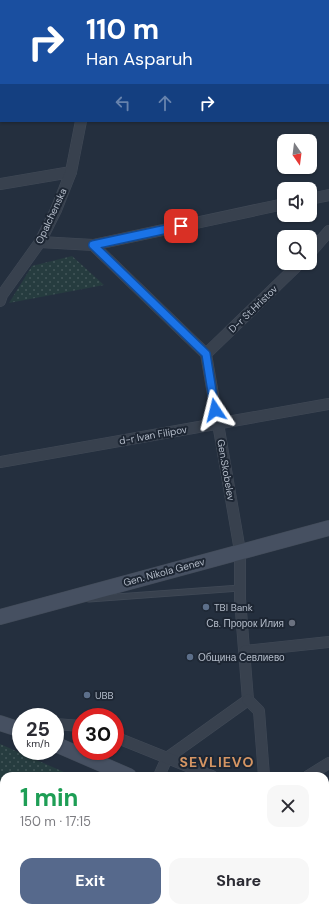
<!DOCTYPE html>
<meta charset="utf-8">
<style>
body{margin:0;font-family:"DM Sans",sans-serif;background:#f7f7f7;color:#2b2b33;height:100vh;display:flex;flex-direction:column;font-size:15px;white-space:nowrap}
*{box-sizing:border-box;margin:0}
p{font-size:13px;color:#7c7c81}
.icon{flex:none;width:22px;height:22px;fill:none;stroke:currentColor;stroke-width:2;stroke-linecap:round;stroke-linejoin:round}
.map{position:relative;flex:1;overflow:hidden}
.panel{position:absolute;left:0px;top:772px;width:329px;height:140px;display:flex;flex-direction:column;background:#fff;border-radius:12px 12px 0 0;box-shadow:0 1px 3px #0004}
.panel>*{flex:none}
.top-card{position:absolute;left:0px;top:0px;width:329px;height:122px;box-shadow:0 1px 3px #0004;background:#1a4fa0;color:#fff;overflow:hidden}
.needle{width:26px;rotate:166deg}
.tools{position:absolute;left:277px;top:134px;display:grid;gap:8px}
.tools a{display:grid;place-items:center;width:40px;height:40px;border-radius:8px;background:#fff;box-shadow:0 1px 3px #0004;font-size:20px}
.speed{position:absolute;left:12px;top:708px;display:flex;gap:8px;font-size:20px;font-weight:700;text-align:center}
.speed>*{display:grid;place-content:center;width:52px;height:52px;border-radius:50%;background:#fff;box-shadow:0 1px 3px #0004;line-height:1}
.speed small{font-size:10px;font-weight:400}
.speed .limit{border:6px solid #d22;background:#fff;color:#111}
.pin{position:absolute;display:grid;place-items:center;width:34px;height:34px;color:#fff;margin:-17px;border-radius:8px;box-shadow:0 2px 6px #0006}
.me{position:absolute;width:44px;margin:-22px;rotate:350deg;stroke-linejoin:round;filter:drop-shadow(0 0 3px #0008)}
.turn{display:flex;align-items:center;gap:14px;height:84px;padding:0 20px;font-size:18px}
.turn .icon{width:52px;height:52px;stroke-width:2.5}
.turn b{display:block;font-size:28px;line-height:34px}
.lanes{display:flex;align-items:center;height:38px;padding:0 20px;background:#0003;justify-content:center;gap:20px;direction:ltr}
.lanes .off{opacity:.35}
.round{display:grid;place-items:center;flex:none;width:42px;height:42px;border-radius:12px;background:#f7f7f7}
.overview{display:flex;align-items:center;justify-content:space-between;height:68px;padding:0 20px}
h1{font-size:24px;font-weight:700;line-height:30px;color:#1e9e55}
.primary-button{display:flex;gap:8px;margin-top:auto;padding:8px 20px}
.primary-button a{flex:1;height:46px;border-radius:12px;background:#56698c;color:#fff;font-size:16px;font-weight:700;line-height:46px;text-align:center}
.primary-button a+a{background:#f7f7f7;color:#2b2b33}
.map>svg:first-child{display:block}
.grass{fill:url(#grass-dots)}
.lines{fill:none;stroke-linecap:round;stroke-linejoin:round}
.lane-casing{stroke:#414a57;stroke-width:7}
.street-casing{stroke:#414a57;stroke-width:12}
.secondary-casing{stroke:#414a57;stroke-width:16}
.lane{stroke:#38414e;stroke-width:5.5}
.street{stroke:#38414e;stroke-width:11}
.secondary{stroke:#465061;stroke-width:15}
.route-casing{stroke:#114b97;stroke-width:10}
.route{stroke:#1a73e8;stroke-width:7}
.service-dot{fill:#5c6f8a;stroke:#1d2633;stroke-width:1.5}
.worship-dot{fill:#6b7280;stroke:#1d2633;stroke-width:1.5}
.labels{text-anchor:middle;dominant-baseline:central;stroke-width:4;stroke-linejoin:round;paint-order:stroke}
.street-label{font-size:10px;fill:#b4bcc9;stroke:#1d2633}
.poi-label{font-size:10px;fill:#b4bcc9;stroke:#1d2633;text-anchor:start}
.district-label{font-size:14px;font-weight:bold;letter-spacing:1px;fill:#d59563;stroke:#1d2633}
</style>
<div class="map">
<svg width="329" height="912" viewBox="0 0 329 912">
<defs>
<pattern id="grass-dots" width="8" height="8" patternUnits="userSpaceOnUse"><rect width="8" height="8" fill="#263c3f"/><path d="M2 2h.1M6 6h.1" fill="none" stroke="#435659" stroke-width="1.8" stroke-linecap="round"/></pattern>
</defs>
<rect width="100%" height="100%" fill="#242f3e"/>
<g class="grass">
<polygon points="72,256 104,285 9,303 32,266"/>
<polygon points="0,744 7,747 73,776 4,776 4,798 0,798"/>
</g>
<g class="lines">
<g class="lane-casing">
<polyline id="lane" points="89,599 240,588"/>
</g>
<g class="street-casing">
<g id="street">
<polyline points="48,0 55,1"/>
<polyline points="105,1 106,0"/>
<polyline points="289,1 289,0"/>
<polyline points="328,8 329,8"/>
<polyline points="0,184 71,172"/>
<polyline points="310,199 329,195"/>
<polyline points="40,242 93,245 284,204"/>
<polyline points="93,245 206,354 240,551 240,599 248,700 167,758 159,776"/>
<polyline points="310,253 329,231"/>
<polyline points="0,301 2,295 40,242 56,210 71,172 81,121"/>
<polyline points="206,354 300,263"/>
<polyline points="0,462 329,404"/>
<polyline points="245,651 329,642"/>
<polyline points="248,700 259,711 264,776"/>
<polyline points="55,724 81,726"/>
<polyline points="115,737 212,776"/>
<polyline points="308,776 329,763"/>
<polyline points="215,908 217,912"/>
<polyline points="101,912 108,908"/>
</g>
</g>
<g class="secondary-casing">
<g id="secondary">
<polyline points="0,617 329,528"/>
<polyline points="0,723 21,730"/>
<polyline points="55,744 129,776"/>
<polyline points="325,834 329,834"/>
<polyline points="279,912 280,908"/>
</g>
</g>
<use href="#lane" class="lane"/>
<use href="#street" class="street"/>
<use href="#secondary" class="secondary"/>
</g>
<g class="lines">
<g class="route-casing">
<polyline id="route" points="181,226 93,245 206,354 215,410"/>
</g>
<use href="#route" class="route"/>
</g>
<g class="service-dot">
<circle cx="206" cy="607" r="4"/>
<circle cx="190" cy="657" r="4"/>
<circle cx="87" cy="695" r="4"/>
</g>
<circle class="worship-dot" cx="292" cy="623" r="4"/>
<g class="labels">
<g class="street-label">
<text transform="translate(51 216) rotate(-65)">Opalchenska</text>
<text transform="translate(253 309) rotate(-44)">D-r St.Hristov</text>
<text transform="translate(153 435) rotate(-10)">d-r Ivan Filipov</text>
<text transform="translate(226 470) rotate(80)">Gen.Skobelev</text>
<text transform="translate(164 572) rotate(-15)">Gen. Nikola Genev</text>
</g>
<g class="poi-label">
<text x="214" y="607">TBI Bank</text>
<text x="284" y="623" text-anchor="end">Св. Пророк Илия</text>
<text x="198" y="657">Община Севлиево</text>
<text x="95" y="695">UBB</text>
</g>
<g class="district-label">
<text x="217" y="762">SEVLIEVO</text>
</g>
</g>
</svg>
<div class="tools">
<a><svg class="needle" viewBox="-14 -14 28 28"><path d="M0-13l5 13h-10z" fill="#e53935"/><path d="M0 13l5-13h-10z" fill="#7c7c81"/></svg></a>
<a><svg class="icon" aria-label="sound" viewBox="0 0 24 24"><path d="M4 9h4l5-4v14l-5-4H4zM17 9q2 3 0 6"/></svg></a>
<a><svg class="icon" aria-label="search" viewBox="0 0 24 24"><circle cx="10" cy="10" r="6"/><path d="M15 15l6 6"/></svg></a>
</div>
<div class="speed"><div>25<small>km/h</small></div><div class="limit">30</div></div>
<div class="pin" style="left:181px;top:226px;background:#d93025"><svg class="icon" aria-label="arrive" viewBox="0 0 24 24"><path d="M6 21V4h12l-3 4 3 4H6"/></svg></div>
<svg class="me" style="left:215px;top:410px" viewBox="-20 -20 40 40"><path d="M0-17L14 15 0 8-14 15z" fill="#1a73e8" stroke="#fff" stroke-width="4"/></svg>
<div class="top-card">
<div class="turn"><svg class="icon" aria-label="right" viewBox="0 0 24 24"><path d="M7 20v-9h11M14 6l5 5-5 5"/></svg><div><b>110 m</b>Han Asparuh</div></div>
<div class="lanes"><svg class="icon off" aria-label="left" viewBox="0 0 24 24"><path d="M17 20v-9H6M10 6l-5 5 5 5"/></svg><svg class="icon off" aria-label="ahead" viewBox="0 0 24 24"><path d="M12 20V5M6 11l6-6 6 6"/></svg><svg class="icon" aria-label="right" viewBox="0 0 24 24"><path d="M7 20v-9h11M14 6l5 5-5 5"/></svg></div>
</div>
<section class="panel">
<div class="overview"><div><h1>1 min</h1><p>150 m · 17:15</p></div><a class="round"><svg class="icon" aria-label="close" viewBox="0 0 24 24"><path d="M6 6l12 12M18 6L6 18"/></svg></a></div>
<div class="primary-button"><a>Exit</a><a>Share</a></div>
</section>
</div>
